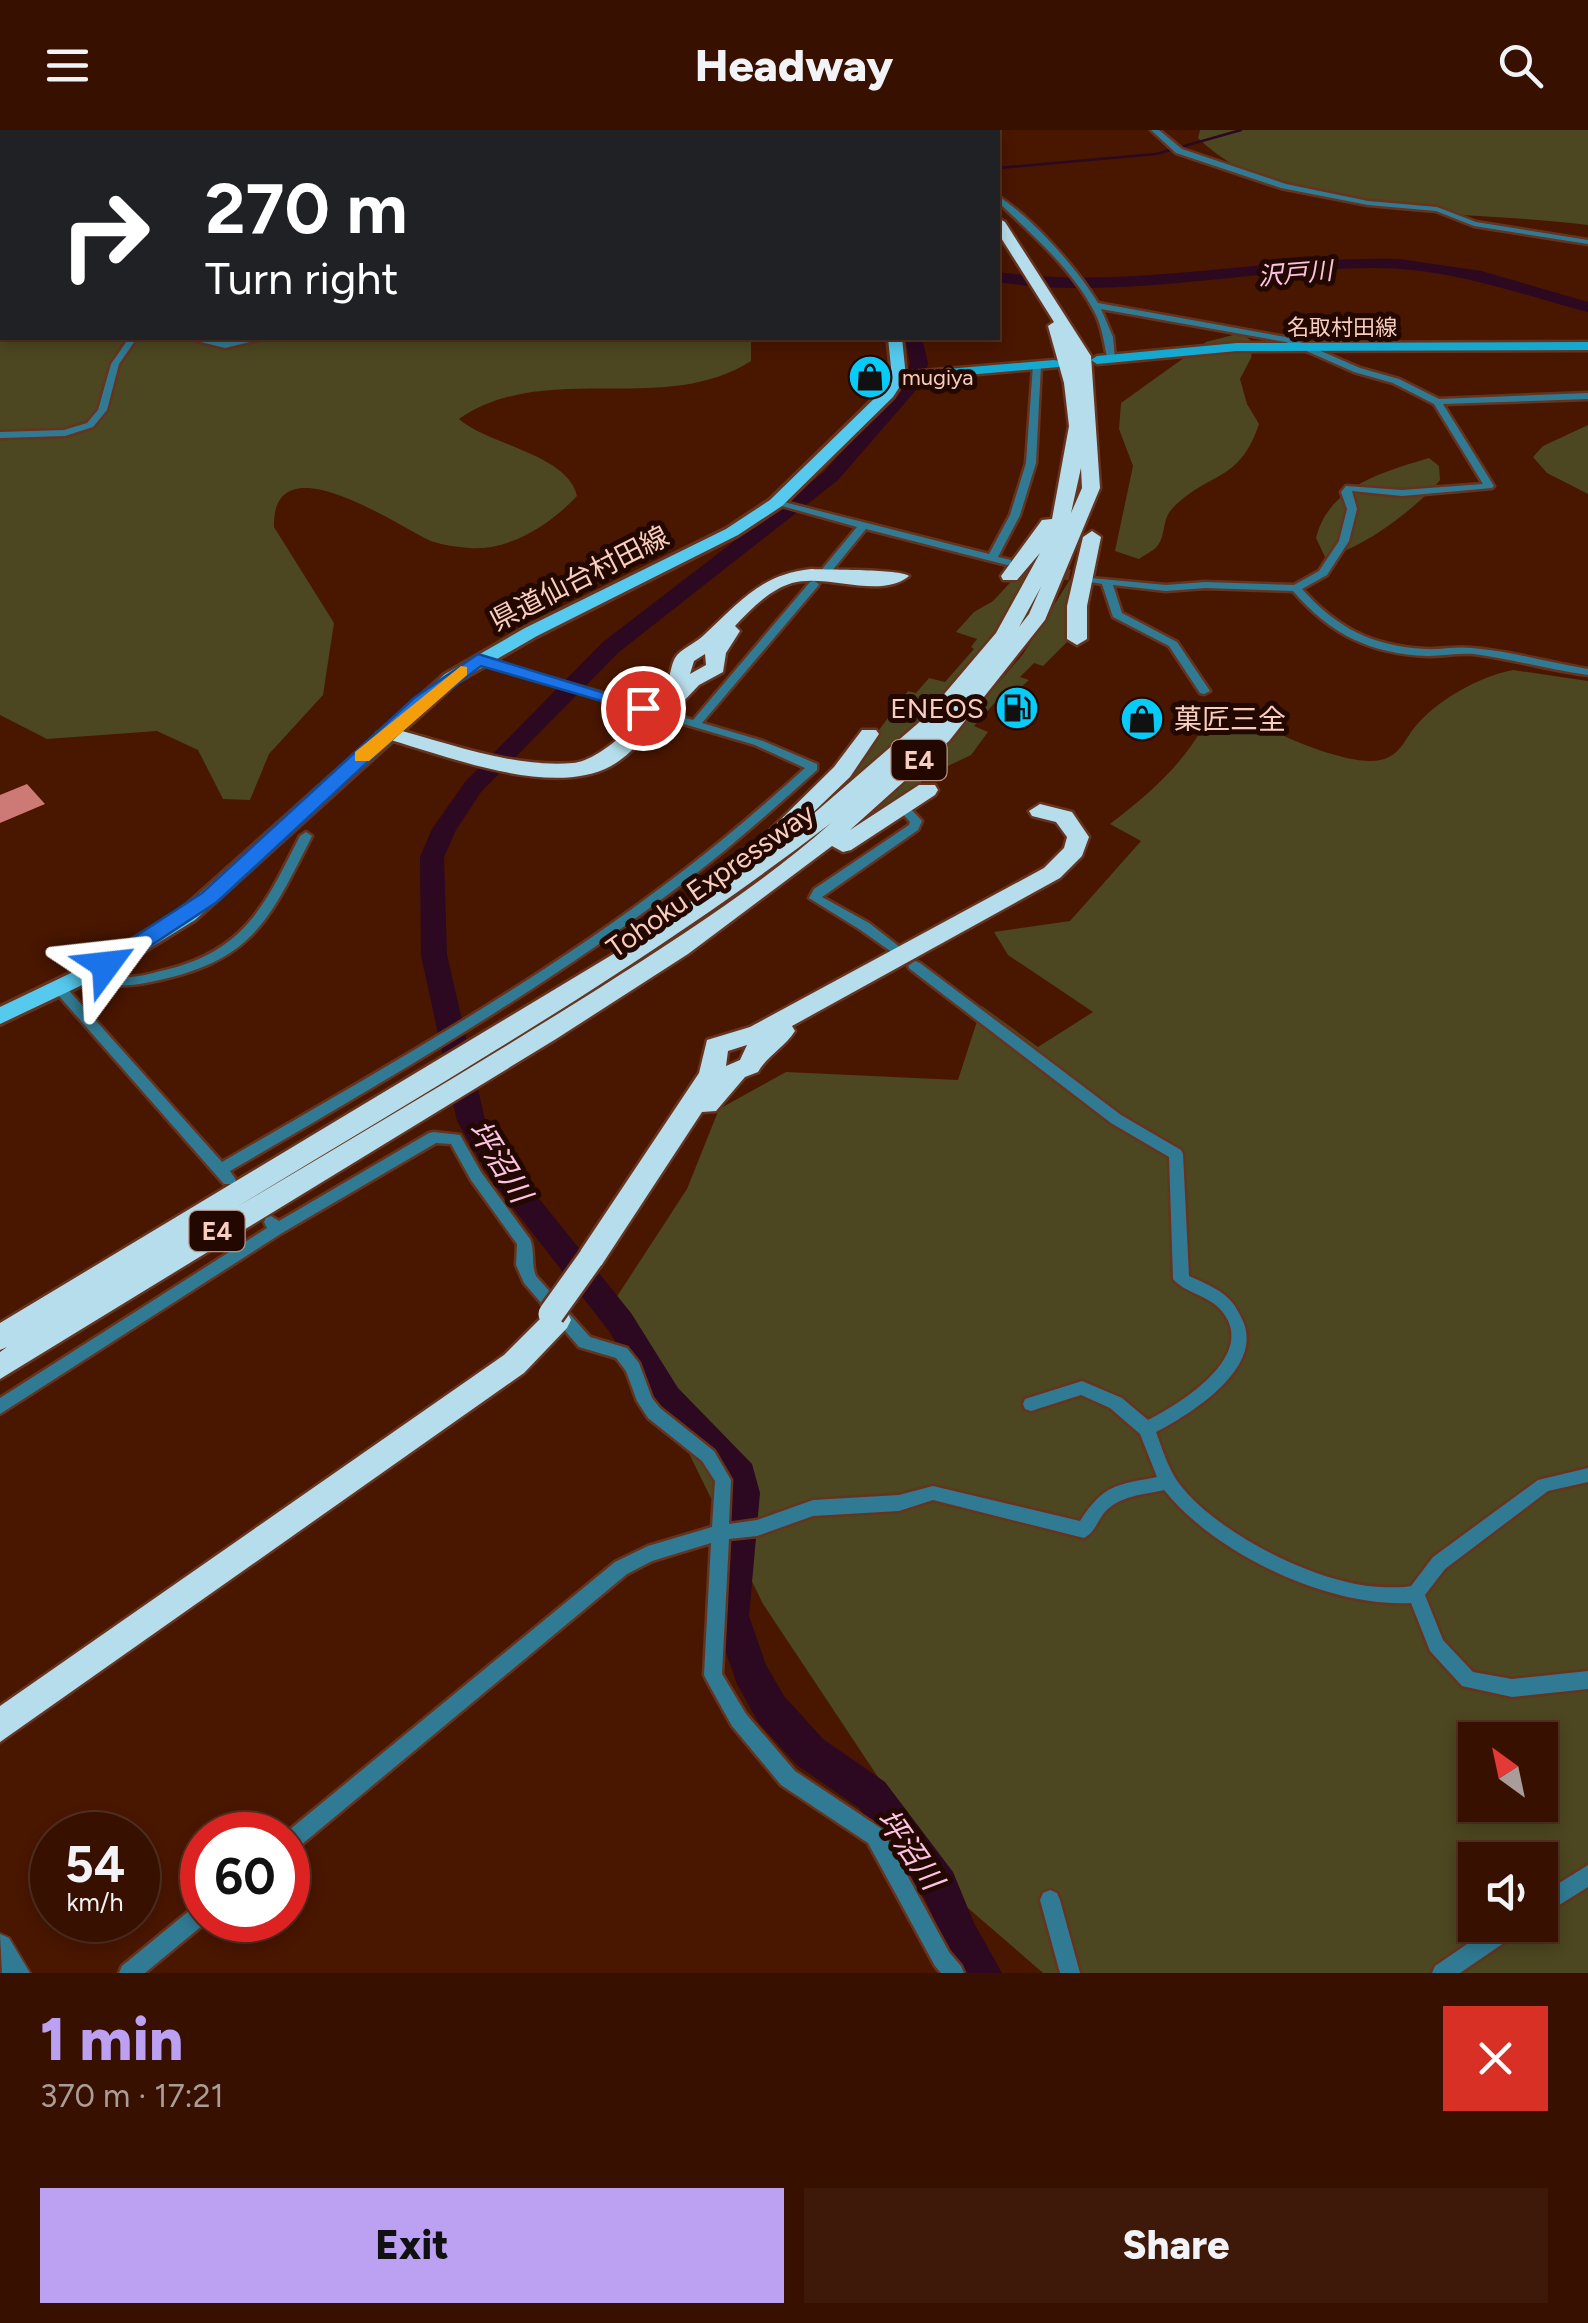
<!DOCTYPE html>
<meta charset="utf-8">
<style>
body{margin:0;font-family:Figtree,"Noto Sans JP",sans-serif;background:#3e190a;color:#f1f3f6;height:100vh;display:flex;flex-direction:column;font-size:38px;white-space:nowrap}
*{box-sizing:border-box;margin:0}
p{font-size:32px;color:#aa9d99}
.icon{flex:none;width:55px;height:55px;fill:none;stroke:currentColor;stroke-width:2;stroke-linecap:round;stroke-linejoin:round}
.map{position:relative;height:1843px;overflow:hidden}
.drawer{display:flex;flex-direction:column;background:#371000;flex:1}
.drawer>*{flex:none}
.top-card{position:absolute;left:0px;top:0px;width:1000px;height:210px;box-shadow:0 5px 15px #0003,0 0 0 2px #513022;background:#202124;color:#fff;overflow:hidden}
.needle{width:65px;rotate:327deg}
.buttons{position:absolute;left:1458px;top:1592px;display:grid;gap:20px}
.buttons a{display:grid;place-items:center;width:100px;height:100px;border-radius:0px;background:#371000;box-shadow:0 5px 15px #0003,0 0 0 2px #513022;font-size:50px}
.speed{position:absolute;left:30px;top:1682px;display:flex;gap:20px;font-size:50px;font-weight:700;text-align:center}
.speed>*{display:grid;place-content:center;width:130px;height:130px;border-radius:50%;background:#371000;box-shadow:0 5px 15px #0003,0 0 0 2px #513022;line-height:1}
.speed small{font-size:25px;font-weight:400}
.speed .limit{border:15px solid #d22;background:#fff;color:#111}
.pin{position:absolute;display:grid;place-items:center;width:85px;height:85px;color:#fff;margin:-42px;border:5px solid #fff;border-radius:50%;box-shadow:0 2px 10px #0007}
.me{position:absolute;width:110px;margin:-55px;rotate:60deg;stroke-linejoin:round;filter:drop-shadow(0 0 8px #0008)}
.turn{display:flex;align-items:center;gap:35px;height:210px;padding:0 40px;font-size:45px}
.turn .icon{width:130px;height:130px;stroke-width:2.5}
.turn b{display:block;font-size:70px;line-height:85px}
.round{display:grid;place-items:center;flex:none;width:105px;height:105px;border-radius:0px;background:#3e190a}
.overview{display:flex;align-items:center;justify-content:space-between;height:170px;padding:0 40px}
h1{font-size:60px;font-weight:800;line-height:75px;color:#bca0f2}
.primary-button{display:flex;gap:20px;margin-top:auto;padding:20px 40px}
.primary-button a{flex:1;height:115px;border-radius:0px;background:#bca0f2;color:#111;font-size:40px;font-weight:800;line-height:115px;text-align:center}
.primary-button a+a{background:#3e190a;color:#f1f3f6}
header{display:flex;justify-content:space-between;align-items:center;height:130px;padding:0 40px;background:#371000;font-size:45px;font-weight:800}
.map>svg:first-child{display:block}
.green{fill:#4c4720;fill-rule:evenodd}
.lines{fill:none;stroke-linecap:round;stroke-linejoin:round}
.stream{stroke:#2c0821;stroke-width:2.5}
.river{fill:#2c0821;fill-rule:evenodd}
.building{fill:#cd7a76}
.minor-tunnel{stroke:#63321c;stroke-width:11;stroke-dasharray:11 5;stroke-linecap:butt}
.minor-casing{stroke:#65331e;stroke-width:5}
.tertiary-casing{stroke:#65331e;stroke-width:4}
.secondary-casing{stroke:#65331e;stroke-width:5}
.primary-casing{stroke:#65331e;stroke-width:6}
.motorway-casing{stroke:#65331e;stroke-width:5}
.minor{fill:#307b93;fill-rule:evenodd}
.tertiary{fill:#307b93;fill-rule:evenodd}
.secondary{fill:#14a9d0;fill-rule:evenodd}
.primary{fill:#55c9ee;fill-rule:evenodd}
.motorway{fill:#b6ddeb;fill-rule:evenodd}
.motorway-bridge-casing{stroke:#65331e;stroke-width:30;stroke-linecap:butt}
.motorway-bridge{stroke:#b6ddeb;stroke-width:25}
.route{fill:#1a73e8;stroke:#114b97;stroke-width:2.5}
.slow{fill:#f59e0b}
.labels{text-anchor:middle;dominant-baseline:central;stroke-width:10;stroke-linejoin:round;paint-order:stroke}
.far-street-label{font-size:22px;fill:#f8cebe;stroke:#230800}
.far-poi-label{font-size:22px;fill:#f8cebe;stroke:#230800;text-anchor:start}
.far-water-label{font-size:25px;font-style:italic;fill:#fdc3e6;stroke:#230800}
.shield{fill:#230800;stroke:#b89385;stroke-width:2.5}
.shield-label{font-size:25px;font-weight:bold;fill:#f8cebe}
.street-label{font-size:28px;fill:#f8cebe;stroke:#230800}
.poi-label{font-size:28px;fill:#f8cebe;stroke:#230800;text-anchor:end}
.water-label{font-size:30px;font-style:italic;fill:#fdc3e6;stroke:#230800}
</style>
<header><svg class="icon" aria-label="menu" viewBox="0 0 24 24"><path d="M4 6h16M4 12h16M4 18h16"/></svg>Headway<svg class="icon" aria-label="search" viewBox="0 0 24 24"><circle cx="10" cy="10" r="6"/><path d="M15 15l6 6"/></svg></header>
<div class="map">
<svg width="1588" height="1843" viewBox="0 0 1588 1843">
<rect width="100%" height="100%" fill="#491600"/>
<g class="green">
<path d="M0 0H176L2 2V208H751V231C664 287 546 229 459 289 488 315 568 324 577 366 551 394 510 421 469 418 457 417 443 415 431 411 402 399 272 307 274 397L334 493 323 565 269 624 250 670 223 669 198 620 157 601 47 609 0 585Z"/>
<path d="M1200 0H1588V95C1473 79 1285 94 1198 8Z"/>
<path d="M1241 203 1253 212 1251 228 1240 249 1247 274 1259 294C1239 354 1208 341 1172 379 1162 389 1166 405 1158 415 1154 421 1144 425 1139 429L1115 421 1133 336 1119 299 1121 273 1206 212Z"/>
<polygon points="1588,295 1588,364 1547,343 1533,327 1543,316"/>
<path d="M1429 328 1439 336 1440 350C1418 377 1360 421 1325 427L1316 408C1329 356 1383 342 1429 328Z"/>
<path d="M1035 426C1013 514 895 614 827 670L908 561 916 563 929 548 945 552 974 519 971 517 977 509 956 502 974 482 993 471Z"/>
<polygon points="1076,440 1071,508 1043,536 1034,533 1020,547 1029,550 1018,560 1008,558 974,596 988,602 971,625 921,649 921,657 859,694 943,617 1023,524"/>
<path d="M1513 540 1588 551V1843H1043L961 1772 763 1474 614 1171 687 1059 719 979 786 942 958 950 982 876 1038 917 1093 882 1008 825 994 802 1070 791 1141 711 1110 694C1158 657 1190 628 1216 573 1251 591 1354 646 1389 627 1402 620 1406 608 1414 598 1437 570 1478 547 1513 540ZM1475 1610H1540V1675H1475ZM1475 1730H1540V1795H1475Z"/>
</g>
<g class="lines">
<polyline class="stream" points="998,38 1156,24 1241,0"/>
<g class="river">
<polygon points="700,0 721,0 722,2 702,2"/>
<path d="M1399 129 1481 141 1588 172V182C1516 163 1447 137 1371 138 1245 139 1124 171 998 152V142C1135 161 1263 125 1399 129Z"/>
<polygon points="905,208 922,208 928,233 924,251 838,350 619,522 481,662 456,700 444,727 447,825 485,990 512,1035 631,1183 678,1258 752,1334 760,1363 749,1486 766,1535 784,1566 823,1609 885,1652 953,1742 974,1793 1002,1843 959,1843 925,1769 859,1678 797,1635 758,1592 737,1554 713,1486 724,1350 656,1278 609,1201 492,1051 457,991 421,825 420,727 432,699 465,652 603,512 824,342 906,250 910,233"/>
</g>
</g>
<polygon class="building" points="27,654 45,674 0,693 0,665"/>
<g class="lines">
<polyline class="minor-tunnel" points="1012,433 1089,449"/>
<g class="minor-casing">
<g id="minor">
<polygon points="286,0 296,0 298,2 289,2"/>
<polygon points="889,0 899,0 902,2 893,2"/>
<polygon points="1151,0 1159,0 1182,19 1286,54 1368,71 1437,77 1476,92 1588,110 1588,114 1474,96 1436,81 1368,75 1281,58 1176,23"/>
<path d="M998 66C1032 88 1077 138 1098 173L1291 208 1360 238 1399 249 1439 269 1588 263V269L1443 274 1494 356 1492 358 1402 366 1352 361 1357 379 1349 411 1327 445 1302 459C1337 498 1372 516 1425 519 1441 520 1456 516 1472 518 1511 521 1549 533 1588 539V545C1550 540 1512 529 1474 524 1458 523 1443 526 1428 526 1370 524 1330 504 1293 461L1205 458 1166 461 1113 455 1122 483 1177 512 1210 561 1204 564 1200 563 1169 516 1113 487 1102 454 1091 452V448L1166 455 1205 452 1294 455 1319 441 1339 411 1347 379 1341 362 1346 356 1402 360 1483 354 1434 274 1393 253 1354 242 1286 212 1101 179 1113 207 1115 229 1108 231C1104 215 1103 200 1096 185 1075 142 1033 105 998 72Z"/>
<polygon points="129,208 137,208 119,234 107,280 93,297 65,306 0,308 0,302 64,300 87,293 98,280 111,234"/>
<path d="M185 208C199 207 212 212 226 212 240 212 253 207 267 208L225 218Z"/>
<polygon points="1037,232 1041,235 1036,333 1020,385 998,427 1011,430 1011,434 1007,435 866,399 831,442 823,442 823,438 857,397 771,373 776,370 989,424 1010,385 1026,333 1033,235"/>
<path d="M814 451 819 454 818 456 702 593 763 611 817 634V640C772 680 727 721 678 757 536 864 383 952 230 1041L236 1050 234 1054H224L52 858 59 853 64 855 222 1032C375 943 530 857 671 750 718 715 762 677 805 638L755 615 667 589 665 587 671 584 693 590 810 452Z"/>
<polygon points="479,527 647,576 649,578 643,581 639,580 475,532 475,528"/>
<polygon points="907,678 911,679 922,691 918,700 822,767 869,793 901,818 903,821 901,824 896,825 859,799 809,768 814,759 909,695 910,692 901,682"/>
<path d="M306 702 312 706C267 795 251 833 145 853 124 857 103 858 87 841L89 838 94 836C101 839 107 845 115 846 132 850 152 843 169 839 247 819 266 772 300 706Z"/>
<path d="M915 831 920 833 1121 985 1181 1020 1183 1024 1189 1146C1202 1152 1218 1158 1229 1169 1235 1175 1238 1181 1242 1189 1266 1237 1191 1284 1156 1302 1162 1318 1168 1338 1178 1352 1211 1397 1290 1438 1343 1451 1364 1457 1385 1458 1405 1457L1411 1456 1433 1427 1538 1350 1588 1338V1352L1548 1361 1445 1439 1425 1465 1443 1510 1473 1542 1512 1549 1588 1541V1559L1512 1567 1462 1556 1430 1521 1411 1473C1329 1478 1215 1424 1164 1360 1143 1365 1120 1365 1104 1383 1097 1392 1095 1402 1084 1408L933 1370 899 1381 813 1386 757 1406 729 1409 722 1544 746 1584 795 1641 882 1699 949 1822 961 1836 964 1843H941L935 1836 868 1713 781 1655 732 1596 707 1551 704 1545 711 1413 652 1431 627 1444 295 1720 288 1722V1705H283L615 1432 648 1416 712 1397 715 1351 702 1331 648 1288 637 1271 626 1241 616 1228 579 1217 524 1153 516 1135 517 1114 471 1050 451 1014 436 1013 282 1103 0 1284V1268L267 1098 264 1092 266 1088 271 1086 279 1091 429 1003 434 1002 460 1005 481 1042 530 1109C535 1120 531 1134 536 1146L590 1207 627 1218 639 1233 652 1268 660 1278 714 1321 731 1350 729 1394 757 1390 813 1370 899 1365 933 1356 1080 1391C1104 1354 1116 1355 1157 1347L1140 1304 1110 1278 1081 1265 1031 1281 1025 1279 1023 1274 1025 1269 1082 1251 1122 1268 1148 1290C1181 1273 1261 1224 1220 1179 1207 1165 1185 1163 1173 1149L1169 1027 1111 993 910 839 908 836Z"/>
<polygon points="1588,1735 1588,1757 1540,1787 1540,1765"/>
<polygon points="1050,1760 1057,1763 1060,1770 1080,1843 1060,1843 1040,1770 1043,1763"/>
<polygon points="202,1773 202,1790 209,1790 145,1843 119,1843 122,1836 195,1776"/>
<polygon points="1495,1795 1523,1795 1520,1802 1460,1843 1432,1843 1435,1836"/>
</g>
</g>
<g class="tertiary-casing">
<polygon id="tertiary" points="0,1804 9,1808 30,1843 2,1843"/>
</g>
<g class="secondary-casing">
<g id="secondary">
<polygon points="1588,212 1588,220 1237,221 1097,234 1091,230 1097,226 1237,213"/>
<polygon points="1054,230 1059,231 1059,237 899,251 892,247 899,243"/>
</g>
</g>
<g class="primary-casing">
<g id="primary">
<polygon points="804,0 816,0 817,2 805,2"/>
<polygon points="888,208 902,208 906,247 893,267 782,376 738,405 537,506 457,552 195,790 114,840 0,894 0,877 98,830 181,780 445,544 525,498 726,399 770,370 882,261 892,247"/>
</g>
</g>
<g class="motorway-casing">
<g id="motorway">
<polygon points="848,0 864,0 866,2 850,2"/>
<path d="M998 88 1005 92 1091 226 1100 358 1045 490 949 611 850 700 919 655H935L938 660 935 665 851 720 843 722 832 716 688 824 556 909 0 1249V1222L7 1217 0 1220V1193L630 814 784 707 772 706 769 701 834 637 862 600H876L879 604 850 647 797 698 923 589 996 503 1040 423 1017 450H1003L1001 446 1042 390 1052 389 1069 296 1064 253 1048 196 1054 192 998 103ZM1081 338 1082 358 1071 383ZM1041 457 1029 484 1019 497ZM831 693C761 755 680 807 601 857 474 937 344 1013 215 1090 424 963 637 842 831 693Z"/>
<polygon points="1092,401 1101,407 1087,476 1087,509 1077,515 1067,509 1067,476 1083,407"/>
<path d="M811 439C829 440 900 439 909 446 880 470 827 443 792 453 769 460 751 479 735 496L740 501 726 523 723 542 699 555 681 574 670 575C653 596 635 623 611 636 550 669 443 624 380 607L377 603 387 597C447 612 510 638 573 633 603 631 656 577 668 550 671 543 671 535 675 528 680 519 696 513 704 505 739 473 761 444 811 439ZM705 524 706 535 690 544 694 531Z"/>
<path d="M1040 674 1072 682 1089 707 1082 726 1060 748 792 896 795 901C785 917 768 925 758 942L745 947 716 981 702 982 601 1136 591 1139 581 1136 577 1128 581 1120 699 943 707 910 750 897 1044 738 1064 718 1067 707 1056 692 1032 686 1029 681ZM747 915 740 930 726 936 728 921Z"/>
<polygon points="557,1178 567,1182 571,1190 567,1198 524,1243 0,1612 0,1576 504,1225 547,1182"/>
</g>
</g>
<use href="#minor" class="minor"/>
<use href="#tertiary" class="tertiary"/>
<use href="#secondary" class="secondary"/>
<use href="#primary" class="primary"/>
<use href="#motorway" class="motorway"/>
<g class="motorway-bridge-casing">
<polyline id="motorway-bridge" points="551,1184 591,1128"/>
</g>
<use href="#motorway-bridge" class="motorway-bridge"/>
</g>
<polygon class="route" points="478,524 653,578 643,583 481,536 428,576 217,772 114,840 99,840 95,835 99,830 202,763 414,568"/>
<polygon class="slow" points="461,536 467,537 467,545 369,631 355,631 355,622"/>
<defs>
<g id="shop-disc" transform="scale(2.25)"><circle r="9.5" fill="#07cbf9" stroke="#230800"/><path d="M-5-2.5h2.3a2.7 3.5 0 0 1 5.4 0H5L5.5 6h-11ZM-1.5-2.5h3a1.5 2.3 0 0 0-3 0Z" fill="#111"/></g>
<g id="fuel-disc" transform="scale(2.25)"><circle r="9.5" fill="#07cbf9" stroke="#230800"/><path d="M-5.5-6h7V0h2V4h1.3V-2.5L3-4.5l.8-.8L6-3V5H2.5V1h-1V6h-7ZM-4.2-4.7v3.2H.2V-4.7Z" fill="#111"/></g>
</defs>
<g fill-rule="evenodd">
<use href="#shop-disc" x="870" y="247"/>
<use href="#fuel-disc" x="1017" y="578"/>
<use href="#shop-disc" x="1142" y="589"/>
</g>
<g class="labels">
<g class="far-street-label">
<text x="1342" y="197">名取村田線</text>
</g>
<g class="far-poi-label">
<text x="902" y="247">mugiya</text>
</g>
<g class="far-water-label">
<text transform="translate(1295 143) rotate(-5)">沢戸川</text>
</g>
<g class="shield">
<rect x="891.5" y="610" width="55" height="40" rx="8"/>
<rect x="189.5" y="1081" width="55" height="40" rx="8"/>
</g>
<g class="shield-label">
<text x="919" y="630">E4</text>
<text x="217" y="1101">E4</text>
</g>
<g class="street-label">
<text transform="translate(579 448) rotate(-27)">県道仙台村田線</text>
<text transform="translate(710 750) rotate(-35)">Tohoku Expressway</text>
</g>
<g class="poi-label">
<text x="984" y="578">ENEOS</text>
<text x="1174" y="589" text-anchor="start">菓匠三全</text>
</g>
<g class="water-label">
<text transform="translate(500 1031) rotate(58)">坪沼川</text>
<text transform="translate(910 1719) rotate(55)">坪沼川</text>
</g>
</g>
</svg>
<div class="buttons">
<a><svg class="needle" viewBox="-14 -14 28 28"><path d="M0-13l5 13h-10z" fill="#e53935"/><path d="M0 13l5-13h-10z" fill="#aa9d99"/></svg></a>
<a><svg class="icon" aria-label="sound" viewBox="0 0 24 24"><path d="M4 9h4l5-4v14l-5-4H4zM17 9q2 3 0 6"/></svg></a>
</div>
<div class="speed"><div>54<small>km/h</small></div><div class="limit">60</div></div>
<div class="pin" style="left:643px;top:578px;background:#d93025"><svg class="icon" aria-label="arrive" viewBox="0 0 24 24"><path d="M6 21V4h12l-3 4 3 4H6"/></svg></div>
<svg class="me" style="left:106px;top:835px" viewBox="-20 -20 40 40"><path d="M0-17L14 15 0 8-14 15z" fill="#1a73e8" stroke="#fff" stroke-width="4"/></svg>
<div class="top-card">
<div class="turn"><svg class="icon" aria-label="right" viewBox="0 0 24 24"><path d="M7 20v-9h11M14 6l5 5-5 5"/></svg><div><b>270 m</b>Turn right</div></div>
</div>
</div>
<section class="drawer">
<div class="overview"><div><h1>1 min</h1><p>370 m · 17:21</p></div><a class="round" style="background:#d93025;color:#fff"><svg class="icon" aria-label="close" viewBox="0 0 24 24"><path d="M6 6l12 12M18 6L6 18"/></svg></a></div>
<div class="primary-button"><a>Exit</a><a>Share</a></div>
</section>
